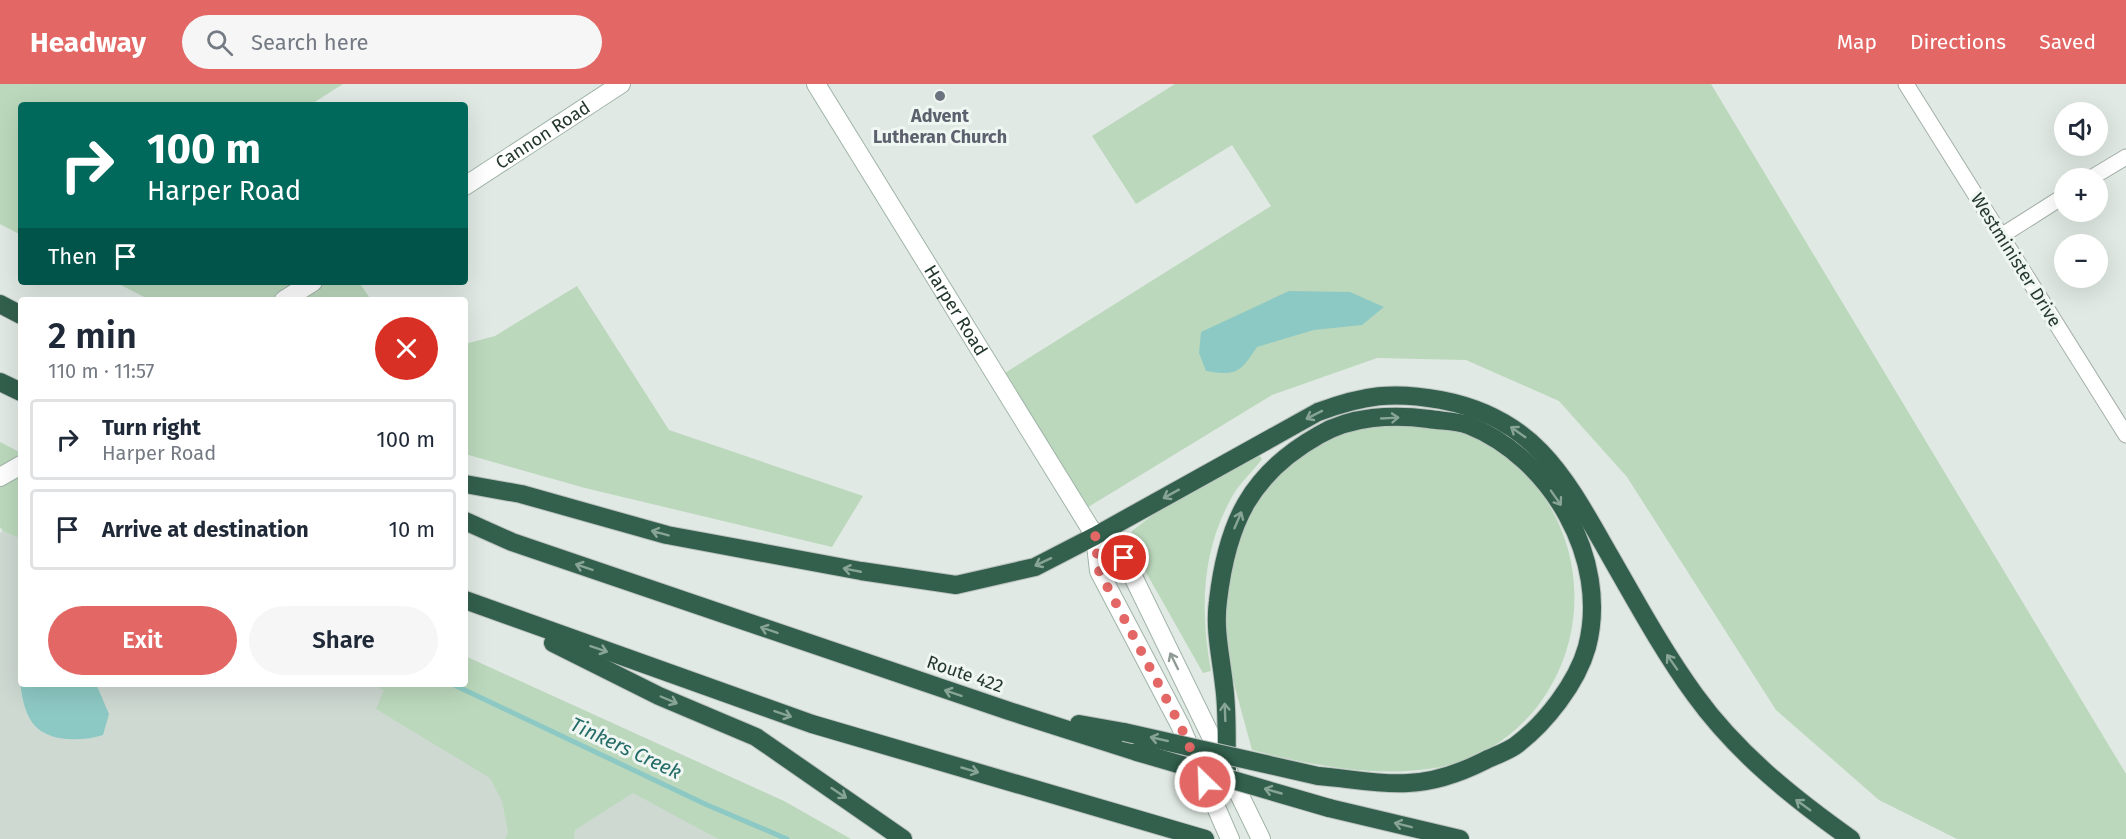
<!DOCTYPE html>
<meta charset="utf-8">
<style>
body{margin:0;font-family:"Fira Sans",sans-serif;background:#f6f6f7;color:#1f2937;height:100vh;display:flex;flex-direction:column;font-size:22px;white-space:nowrap}
*{box-sizing:border-box;margin:0}
p{font-size:20px;color:#747a83}
.icon{flex:none;width:33px;height:33px;fill:none;stroke:currentColor;stroke-width:2;stroke-linecap:round;stroke-linejoin:round}
.map{position:relative;flex:1;overflow:hidden}
.side{position:absolute;left:18px;top:213px;width:450px;height:390px;display:flex;flex-direction:column;background:#fff;border-radius:6px;box-shadow:0 6px 24px #0002}
.side>*{flex:none}
.hud{position:absolute;left:18px;top:18px;width:450px;height:183px;border-radius:6px;box-shadow:0 6px 24px #0002;background:#00695c;color:#fff;overflow:hidden}
.buttons{position:absolute;left:2054px;top:18px;display:grid;gap:12px}
.buttons a{display:grid;place-items:center;width:54px;height:54px;border-radius:50%;background:#fff;box-shadow:0 6px 24px #0002;font-size:30px}
.pin{position:absolute;display:grid;place-items:center;width:51px;height:51px;color:#fff;margin:-26px;border:3px solid #fff;border-radius:50%;box-shadow:0 2px 6px #0007}
.me{position:absolute;width:66px;margin:-33px;rotate:336deg;stroke-linejoin:round;filter:drop-shadow(0 0 4px #0008)}
.turn{display:flex;align-items:center;gap:21px;height:126px;padding:0 30px;font-size:27px}
.turn .icon{width:78px;height:78px;stroke-width:2.5}
.turn b{display:block;font-size:42px;line-height:51px}
.then{display:flex;align-items:center;height:57px;padding:0 30px;background:#0003;gap:12px;font-size:22px}
.round{display:grid;place-items:center;flex:none;width:63px;height:63px;border-radius:32px;background:#f6f6f7}
.summary{display:flex;align-items:center;justify-content:space-between;height:102px;padding:0 30px}
h1{font-size:36px;font-weight:600;line-height:45px}
.button{display:flex;gap:12px;margin-top:auto;padding:12px 30px}
.button a{flex:1;height:69px;border-radius:36px;background:#e26765;color:#fff;font-size:24px;font-weight:600;line-height:69px;text-align:center}
.button a+a{background:#f6f6f7;color:#1f2937}
ul{padding:0;list-style:none}
li{display:flex;align-items:center;gap:18px;height:81px;margin:0 12px 9px;padding:0 18px;border:3px solid #e0e1e3;border-radius:6px}
li div{flex:1}
li b{display:block;font-size:22px}
li em{font-style:normal}
header{display:flex;align-items:center;gap:36px;box-sizing:border-box;height:84px;padding:0 30px;background:#e26765;color:#fff}
header strong{font-size:28px}
nav{display:flex;gap:33px;margin-inline-start:auto;font-size:21px}
.search{width:420px;height:54px;background:#f6f6f7;display:flex;align-items:center;gap:15px;box-sizing:border-box;padding:0 21px;border-radius:33px;color:#747a83;font-size:22px}
.map>svg:first-child{display:block}
.built{fill:#ced9d2}
.green{fill:#bbd8bc}
.water{fill:#8dc9c4}
.lines{fill:none;stroke-linecap:round;stroke-linejoin:round}
.stream{stroke:#8dc9c4;stroke-width:5}
.street-casing{stroke:#a4b0a9;stroke-width:17}
.secondary-casing{stroke:#a0b4a8;stroke-width:20}
.highway-casing{stroke:#bdc3c0;stroke-width:20}
.street{stroke:#fff;stroke-width:15}
.secondary{stroke:#fff;stroke-width:18}
.highway{stroke:#32604c;stroke-width:18}
.highway-bridge-casing{stroke:#bdc3c0;stroke-width:20;stroke-linecap:butt}
.highway-bridge{stroke:#32604c;stroke-width:18}
.oneway{stroke:#88a496}
.oneway2{stroke:#919b96}
.route{stroke:#e26765;stroke-width:10;stroke-dasharray:0 18}
.worship-dot{fill:#6b7280;stroke:#f0f6f1;stroke-width:2}
.labels{text-anchor:middle;dominant-baseline:central;stroke-width:6;stroke-linejoin:round;paint-order:stroke}
.worship-label{font-size:18px;font-weight:bold;fill:#5b616d;stroke:#f0f6f1}
.street-label{font-size:18px;fill:#23372d;stroke:#f0f6f1}
.water-label{font-size:20px;font-style:italic;fill:#246c68;stroke:#f0f6f1}
</style>
<header>
<strong>Headway</strong>
<div class="search"><svg class="icon" aria-label="search" viewBox="0 0 24 24"><circle cx="10" cy="10" r="6"/><path d="M15 15l6 6"/></svg>Search here</div>
<nav><a>Map</a><a>Directions</a><a>Saved</a></nav>
</header>
<div class="map">
<svg width="2126" height="755" viewBox="0 0 2126 755">
<rect width="100%" height="100%" fill="#e0e9e3"/>
<polygon class="built" points="3,447 21,455 21,600 371,600 642,712 718,755 0,755 0,449"/>
<g class="green">
<polygon points="0,0 343,0 310,21 21,21 21,151 0,140"/>
<polygon points="1175,0 1711,0 2126,690 2126,755 1957,755 1879,716 1776,626 1627,393 1559,317 1466,276 1377,274 1272,311 1080,428 997,294 1271,122 1232,61 1136,120 1092,52"/>
<polygon points="115,198 359,198 371,216 150,216"/>
<polygon points="577,202 669,346 863,412 832,463 585,404 465,370 465,260 495,252"/>
<path d="M1385 338C1412 340 1440 339 1465 350 1578 395 1609 538 1532 629 1511 653 1485 671 1453 680 1388 697 1315 682 1252 666L1224 563V516L1240 454 1256 412 1298 371 1334 351Z"/>
<polygon points="0,358 21,369 21,455 3,447 0,443"/>
<path d="M1257 369 1262 375C1253 387 1240 399 1233 411 1201 467 1200 526 1211 587L1203 589 1130 460 1132 447 1158 427Z"/>
<polygon points="465,572 784,717 851,755 718,755 633,709 575,746 574,755 505,755 508,748 502,717 490,694 376,625 384,606 371,600 465,600"/>
</g>
<g class="water">
<path d="M1289 207 1350 208 1384 223 1362 241 1314 246 1257 263C1240 289 1236 292 1206 287L1199 269 1201 248Z"/>
<path d="M21 586V600H96L109 630 103 651C81 658 43 659 30 635 22 621 21 605 19 589Z"/>
</g>
<g class="lines">
<polyline class="stream" points="452,600 705,720 787,755"/>
<g class="street-casing">
<g id="street">
<polyline points="1906,0 2126,351"/>
<polyline points="2091,94 2126,73"/>
<polyline points="2001,152 2064,112"/>
</g>
</g>
<g class="secondary-casing">
<g id="secondary">
<path id="s1" d="M816 0 1095 452 1124 474 1261 755"/>
<path id="s2" d="M465 102 621 0"/>
<polyline points="284,216 313,198"/>
<polyline points="0,393 21,381"/>
<polyline points="1095,452 1099,487 1180,641 1230,755"/>
</g>
</g>
<g class="highway-casing">
<g id="highway">
<polyline points="0,220 21,231"/>
<polyline points="0,298 21,308"/>
<path d="M465 400 521 410 667 451 861 487 956 501 1035 483 1095 452 1318 328C1364 311 1393 307 1441 316 1536 334 1566 395 1610 472 1637 519 1663 567 1695 611 1737 669 1793 714 1851 755"/>
<polyline points="465,437 512,458 1009,627 1137,668"/>
<polyline points="465,516 812,640 1205,755"/>
<polyline points="553,559 659,612 756,653 903,755"/>
<polyline points="1079,640 1124,648"/>
<path d="M1227 686C1226 658 1228 629 1224 601 1221 573 1214 545 1218 517 1227 439 1250 390 1319 351 1351 332 1393 330 1429 335 1441 337 1457 337 1468 341 1551 374 1610 475 1587 563 1577 599 1545 640 1515 662 1506 668 1494 672 1484 677 1462 688 1434 698 1408 699 1379 701 1347 694 1318 692"/>
<polyline points="1329,724 1460,755"/>
</g>
</g>
<use href="#street" class="street"/>
<use href="#secondary" class="secondary"/>
<use href="#highway" class="highway"/>
<g class="highway-bridge-casing">
<g id="highway-bridge">
<polyline points="1124,648 1318,692"/>
<polyline points="1137,668 1329,724"/>
</g>
</g>
<use href="#highway-bridge" class="highway-bridge"/>
</g>
<defs><path id="oneway-shaft" d="M-6 0H5M1.5-3L5.5 0L1.5 3" fill="none" stroke-width="1.6" stroke-linecap="round" stroke-linejoin="round" transform="scale(1.5)"/></defs>
<g class="oneway">
<use href="#oneway-shaft" transform="translate(1314 331) rotate(153)"/>
<use href="#oneway-shaft" transform="translate(1390 334) rotate(-3)"/>
<use href="#oneway-shaft" transform="translate(1518 348) rotate(-145)"/>
<use href="#oneway-shaft" transform="translate(1171 410) rotate(151)"/>
<use href="#oneway-shaft" transform="translate(1556 414) rotate(55)"/>
<use href="#oneway-shaft" transform="translate(1238 436) rotate(-67)"/>
<use href="#oneway-shaft" transform="translate(660 449) rotate(-165)"/>
<use href="#oneway-shaft" transform="translate(1043 478) rotate(155)"/>
<use href="#oneway-shaft" transform="translate(584 483) rotate(-161)"/>
<use href="#oneway-shaft" transform="translate(852 486) rotate(-169)"/>
<use href="#oneway-shaft" transform="translate(769 546) rotate(-161)"/>
<use href="#oneway-shaft" transform="translate(599 565) rotate(19)"/>
<use href="#oneway-shaft" transform="translate(1672 578) rotate(-125)"/>
<use href="#oneway-shaft" transform="translate(953 609) rotate(-161)"/>
<use href="#oneway-shaft" transform="translate(669 616) rotate(23)"/>
<use href="#oneway-shaft" transform="translate(1225 628) rotate(-92)"/>
<use href="#oneway-shaft" transform="translate(783 630) rotate(19)"/>
<use href="#oneway-shaft" transform="translate(1159 655) rotate(-167)"/>
<use href="#oneway-shaft" transform="translate(970 686) rotate(16)"/>
<use href="#oneway-shaft" transform="translate(1273 707) rotate(-164)"/>
<use href="#oneway-shaft" transform="translate(839 709) rotate(34)"/>
<use href="#oneway-shaft" transform="translate(1803 721) rotate(-144)"/>
<use href="#oneway-shaft" transform="translate(1403 741) rotate(-166)"/>
</g>
<use class="oneway2" href="#oneway-shaft" transform="translate(1174 577) rotate(-116)"/>
<g class="lines">
<polyline class="route" points="1124,474 1095,452 1099,487 1180,641 1205,698"/>
</g>
<circle class="worship-dot" cx="940" cy="12" r="6"/>
<g class="labels">
<g class="worship-label">
<text x="940" y="32">Advent<tspan x="940" dy="21">Lutheran Church</tspan></text>
</g>
<g class="street-label">
<text stroke="none"><textPath href="#s2" startOffset="93">Cannon Road</textPath></text>
<text transform="translate(2016 176) rotate(58)">Westminister Drive</text>
<text stroke="none"><textPath href="#s1" startOffset="266">Harper Road</textPath></text>
<text transform="translate(965 590) rotate(19)">Route 422</text>
</g>
<g class="water-label">
<text transform="translate(626 664) rotate(25)">Tinkers Creek</text>
</g>
</g>
</svg>
<div class="buttons">
<a><svg class="icon" aria-label="sound" viewBox="0 0 24 24"><path d="M4 9h4l5-4v14l-5-4H4zM17 9q2 3 0 6"/></svg></a>
<a>+</a>
<a>−</a>
</div>
<div class="pin" style="left:1124px;top:474px;background:#d93025"><svg class="icon" aria-label="arrive" viewBox="0 0 24 24"><path d="M6 21V4h12l-3 4 3 4H6"/></svg></div>
<svg class="me" style="left:1205px;top:698px" viewBox="-20 -20 40 40"><circle r="17" fill="#e26765" stroke="#fff" stroke-width="3"/><path d="M0-11L8 9 0 5-8 9z" fill="#fff"/></svg>
<div class="hud">
<div class="turn"><svg class="icon" aria-label="right" viewBox="0 0 24 24"><path d="M7 20v-9h11M14 6l5 5-5 5"/></svg><div><b>100 m</b>Harper Road</div></div>
<div class="then">Then<svg class="icon" aria-label="arrive" viewBox="0 0 24 24"><path d="M6 21V4h12l-3 4 3 4H6"/></svg></div>
</div>
<section class="side">
<div class="summary"><div><h1>2 min</h1><p>110 m · 11:57</p></div><a class="round" style="background:#d93025;color:#fff"><svg class="icon" aria-label="close" viewBox="0 0 24 24"><path d="M6 6l12 12M18 6L6 18"/></svg></a></div>
<ul>
<li><svg class="icon" aria-label="right" viewBox="0 0 24 24"><path d="M7 20v-9h11M14 6l5 5-5 5"/></svg><div><b>Turn right</b><p>Harper Road</p></div><em>100 m</em></li>
<li><svg class="icon" aria-label="arrive" viewBox="0 0 24 24"><path d="M6 21V4h12l-3 4 3 4H6"/></svg><div><b>Arrive at destination</b></div><em>10 m</em></li>
</ul>
<div class="button"><a>Exit</a><a>Share</a></div>
</section>
</div>
